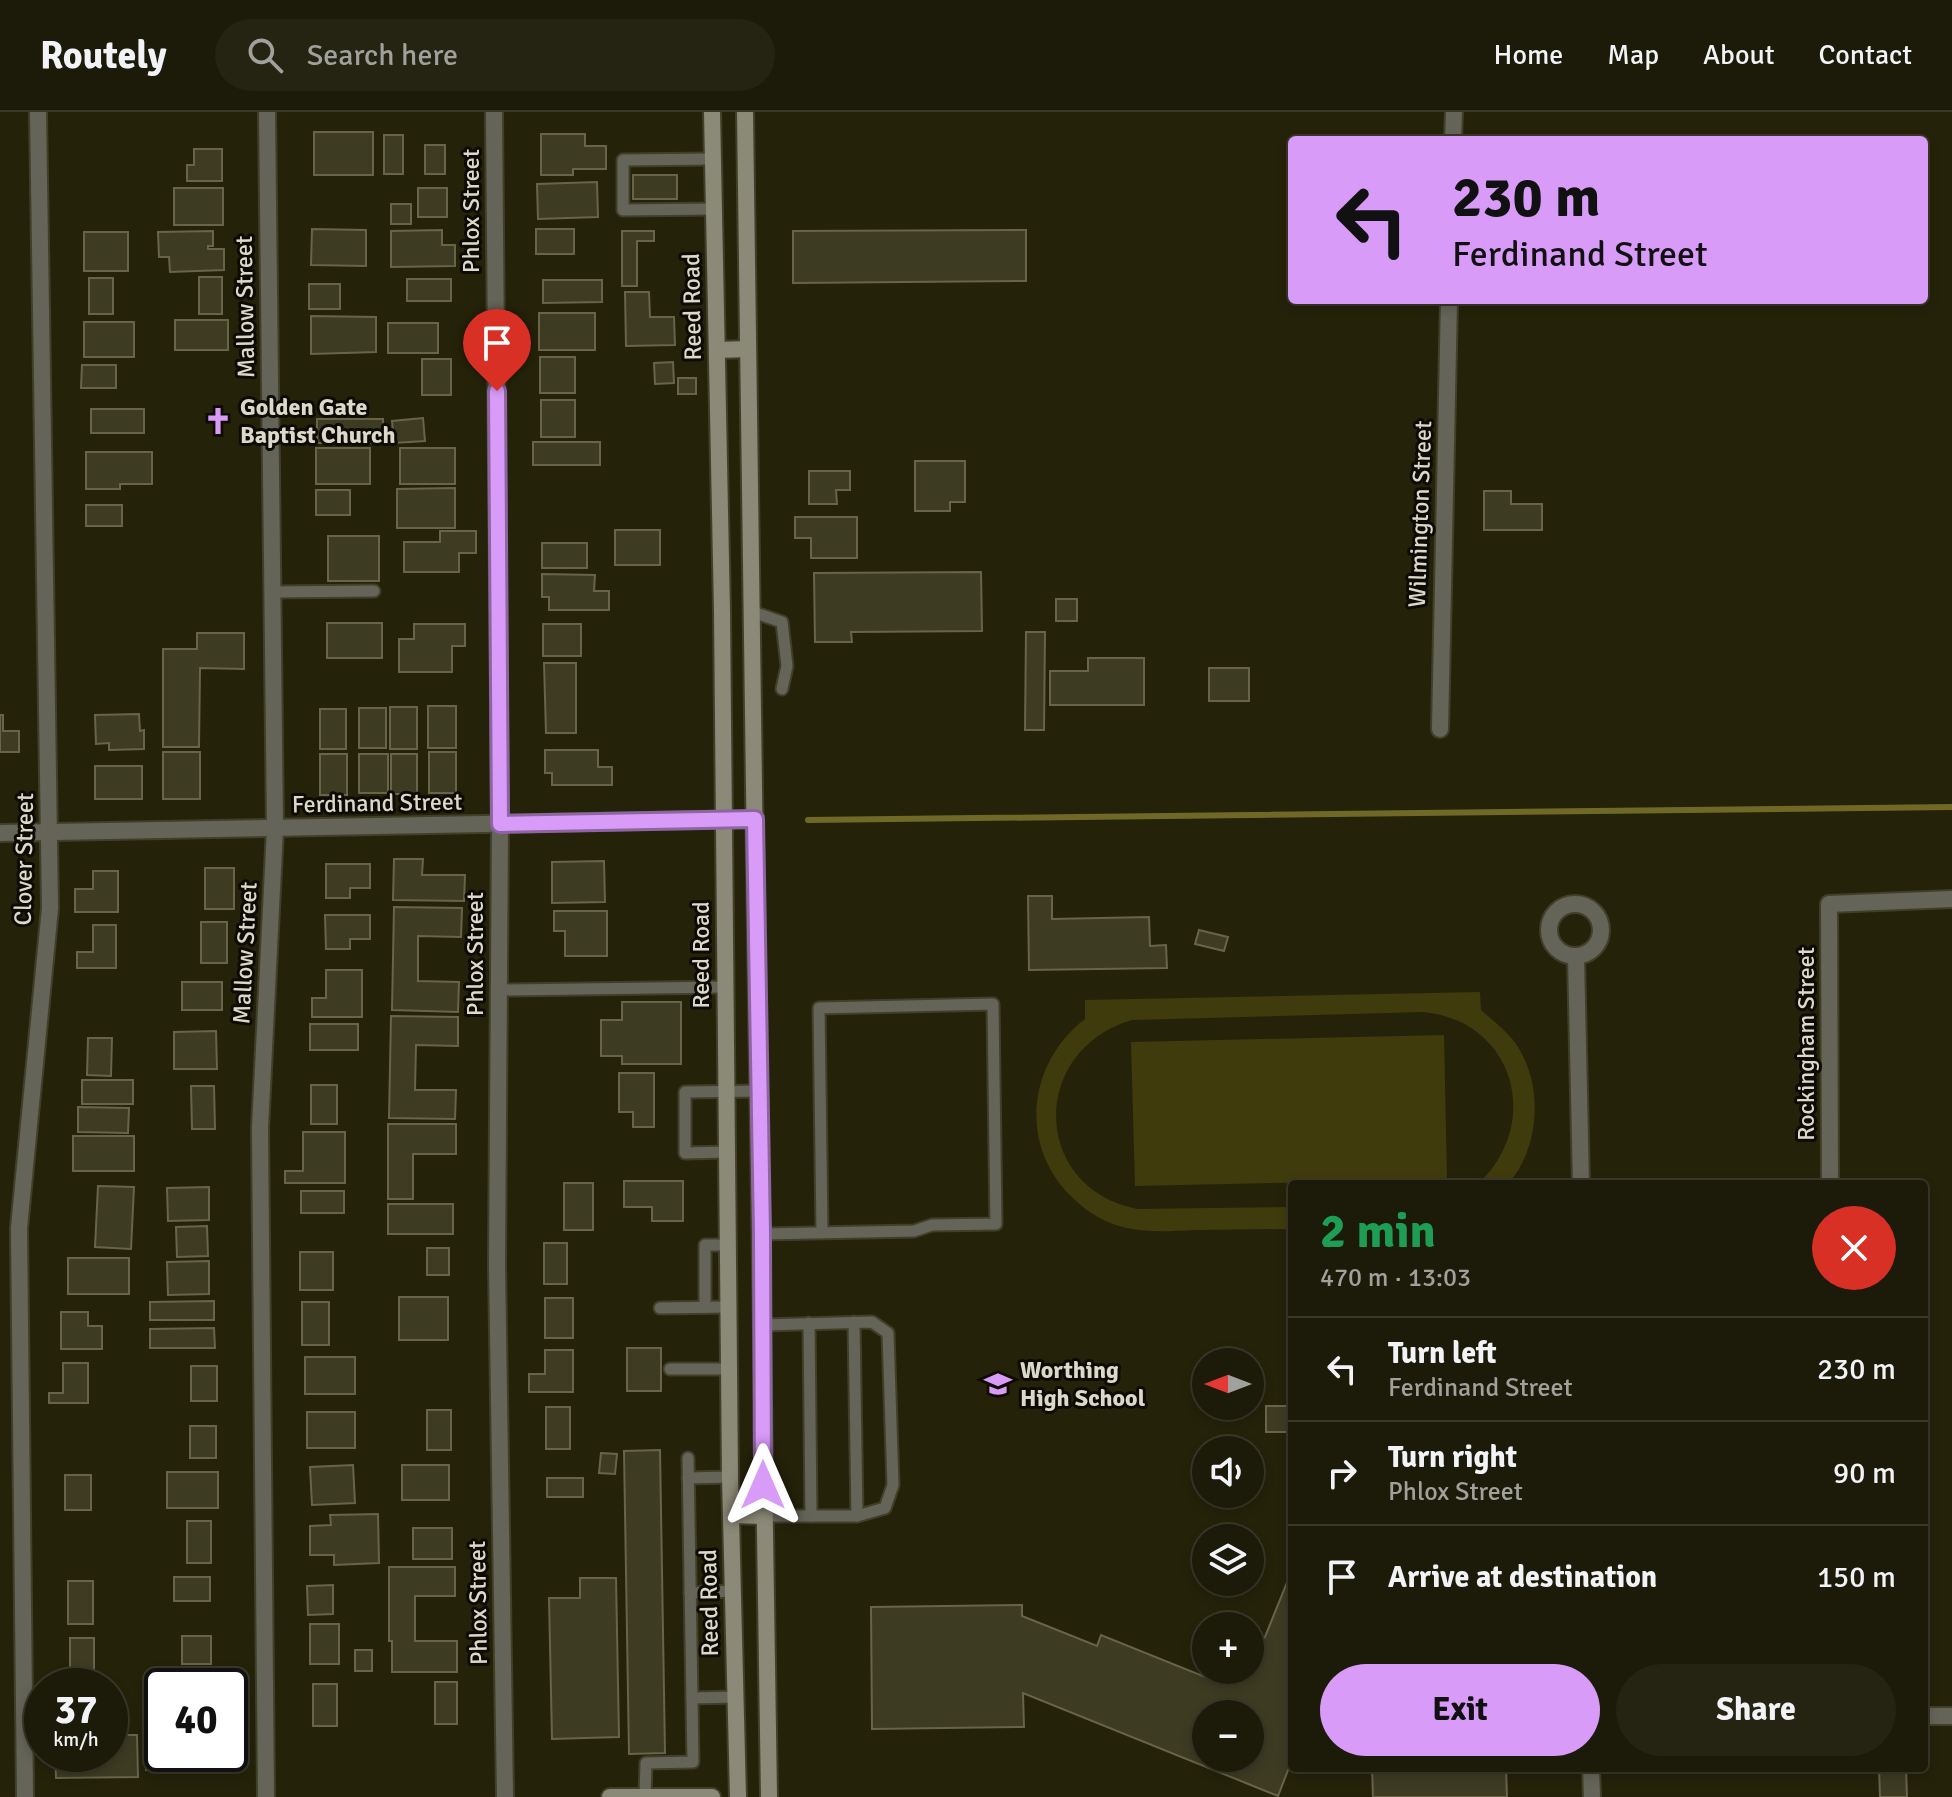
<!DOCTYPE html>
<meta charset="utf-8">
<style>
:root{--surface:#1c1a08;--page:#252312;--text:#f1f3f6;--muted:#a0a19c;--line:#3a3829;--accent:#d89bf8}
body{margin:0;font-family:Signika,sans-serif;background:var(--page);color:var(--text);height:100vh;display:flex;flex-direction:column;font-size:30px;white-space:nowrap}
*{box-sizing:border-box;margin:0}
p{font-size:26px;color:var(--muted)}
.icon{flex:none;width:44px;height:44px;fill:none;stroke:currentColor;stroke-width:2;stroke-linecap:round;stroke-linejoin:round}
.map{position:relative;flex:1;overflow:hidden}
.drawer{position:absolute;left:1288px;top:1068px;width:640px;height:592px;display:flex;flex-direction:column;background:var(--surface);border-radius:8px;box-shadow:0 4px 12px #0003,0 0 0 2px var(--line)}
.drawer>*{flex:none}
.banner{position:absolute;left:1288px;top:24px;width:640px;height:168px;border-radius:8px;box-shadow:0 4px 12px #0003,0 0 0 2px var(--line);background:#d89bf8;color:#111;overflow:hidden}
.needle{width:52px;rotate:270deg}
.buttons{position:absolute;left:1192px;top:1236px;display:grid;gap:16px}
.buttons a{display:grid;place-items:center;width:72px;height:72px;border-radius:50%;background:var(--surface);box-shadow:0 4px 12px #0003,0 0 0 2px var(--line);font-size:40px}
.speed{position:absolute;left:24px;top:1556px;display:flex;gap:16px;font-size:40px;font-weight:700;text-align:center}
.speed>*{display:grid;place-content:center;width:104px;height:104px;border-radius:50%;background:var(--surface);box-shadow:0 4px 12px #0003,0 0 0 2px var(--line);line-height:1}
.speed small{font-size:20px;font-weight:400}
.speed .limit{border:4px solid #111;border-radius:12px;background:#fff;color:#111}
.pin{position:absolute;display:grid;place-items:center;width:68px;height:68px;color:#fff;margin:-82px -34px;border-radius:50% 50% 50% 0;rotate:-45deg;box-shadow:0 0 8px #0007}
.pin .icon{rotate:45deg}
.me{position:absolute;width:88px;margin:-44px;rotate:0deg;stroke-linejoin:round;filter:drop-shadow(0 0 6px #0008)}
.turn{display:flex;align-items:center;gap:28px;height:168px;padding:0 32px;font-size:36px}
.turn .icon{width:104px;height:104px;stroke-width:2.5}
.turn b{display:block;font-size:56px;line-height:68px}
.round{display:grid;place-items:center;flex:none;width:84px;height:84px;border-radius:42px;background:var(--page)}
.head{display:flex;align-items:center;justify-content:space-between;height:136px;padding:0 32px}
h1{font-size:48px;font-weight:700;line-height:60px;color:#1e9e55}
.primary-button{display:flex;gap:16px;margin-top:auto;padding:16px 32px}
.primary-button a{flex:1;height:92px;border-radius:48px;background:var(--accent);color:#111;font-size:32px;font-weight:700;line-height:92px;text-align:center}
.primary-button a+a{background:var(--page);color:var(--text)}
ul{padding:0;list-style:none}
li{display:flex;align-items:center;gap:24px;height:104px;padding:0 32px;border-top:2px solid var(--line)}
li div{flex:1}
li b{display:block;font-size:30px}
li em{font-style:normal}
header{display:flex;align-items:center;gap:48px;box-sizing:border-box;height:112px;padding:0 40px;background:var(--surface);border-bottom:2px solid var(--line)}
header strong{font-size:38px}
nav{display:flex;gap:44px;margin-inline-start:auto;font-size:28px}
.search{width:560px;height:72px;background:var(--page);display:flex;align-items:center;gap:20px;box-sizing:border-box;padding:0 28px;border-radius:44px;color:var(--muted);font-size:30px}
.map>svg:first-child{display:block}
.green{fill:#3f3b0d}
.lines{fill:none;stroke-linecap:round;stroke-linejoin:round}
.stream{stroke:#6f6928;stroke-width:6}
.building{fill:#3d3b22;stroke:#67644a;stroke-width:2;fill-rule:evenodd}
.lane-casing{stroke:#423f29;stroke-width:15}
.street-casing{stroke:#423f29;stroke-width:20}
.secondary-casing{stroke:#423f29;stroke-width:20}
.lane{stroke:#656458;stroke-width:11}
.street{stroke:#656458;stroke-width:16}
.secondary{stroke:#8b8977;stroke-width:16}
.route-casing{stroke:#8c65a1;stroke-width:20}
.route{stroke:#d89bf8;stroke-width:14}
.labels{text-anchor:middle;stroke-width:6;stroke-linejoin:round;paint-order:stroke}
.street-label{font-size:24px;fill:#dad9cb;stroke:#0d0b03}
.poi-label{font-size:24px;font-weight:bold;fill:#dad9cb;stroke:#0d0b03;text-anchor:start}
</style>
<header>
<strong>Routely</strong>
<div class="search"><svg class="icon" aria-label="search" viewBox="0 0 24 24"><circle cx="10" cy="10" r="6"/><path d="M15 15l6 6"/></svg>Search here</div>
<nav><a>Home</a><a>Map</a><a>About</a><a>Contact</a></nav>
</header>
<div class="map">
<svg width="1952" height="1685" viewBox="0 0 1952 1685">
<rect width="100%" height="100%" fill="#25220a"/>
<g class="green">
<path d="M1480,880L1481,898C1493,909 1507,919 1516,932C1544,973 1540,1036 1508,1072H1478C1544,1010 1513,908 1423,900L1132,908C1029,938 1031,1076 1137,1097L1292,1095V1117C1259,1117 1227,1118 1194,1118C1172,1119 1149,1121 1127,1116C1107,1112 1088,1101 1074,1087C1018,1036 1027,951 1085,907V888Z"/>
<path d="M1444,923L1447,1067L1135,1074L1131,930Z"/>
</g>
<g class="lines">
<path class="stream" d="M808,708L1952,695"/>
</g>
<g class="building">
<rect x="314" y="20" width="59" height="43"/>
<path d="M541,22H585V34H606V57H573V63H541Z"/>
<rect x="384" y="23" width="19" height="39"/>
<rect x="425" y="33" width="20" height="29"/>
<path d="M194,37H222V69H187V53H194Z"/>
<rect x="633" y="63" width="44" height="24"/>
<path d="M597,70L598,105L538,107L537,72Z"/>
<rect x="174" y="76" width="49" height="37"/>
<rect x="418" y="76" width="29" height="29"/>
<rect x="391" y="92" width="20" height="20"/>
<path d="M312,117L366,118V154L311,153Z"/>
<rect x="536" y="117" width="38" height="25"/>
<path d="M442,118V133H455V154L391,155V119Z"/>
<path d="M1026,118V169L793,171V119Z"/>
<path d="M213,119V134H208V137H224V158L170,160L169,145H159L158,120Z"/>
<path d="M622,119H654V129H637V174H622Z"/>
<rect x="84" y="120" width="44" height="39"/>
<rect x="199" y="165" width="23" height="37"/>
<rect x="89" y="166" width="24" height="36"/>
<rect x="407" y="167" width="44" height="22"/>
<path d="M543,168H602V190L543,191Z"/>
<rect x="309" y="172" width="31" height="25"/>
<path d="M625,180H649L650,205H674L675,233L626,234Z"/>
<rect x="539" y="201" width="56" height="37"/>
<path d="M311,204L376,205V240L311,242Z"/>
<rect x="175" y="208" width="53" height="30"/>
<rect x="84" y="210" width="50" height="35"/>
<rect x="388" y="211" width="50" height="30"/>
<rect x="540" y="245" width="35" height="36"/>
<rect x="422" y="247" width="29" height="36"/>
<path d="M673,250L674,271L655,272L654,251Z"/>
<path d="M82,253H116V276H81Z"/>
<rect x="678" y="266" width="18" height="16"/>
<rect x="541" y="288" width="34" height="37"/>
<rect x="91" y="297" width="53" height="24"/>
<path d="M423,306L425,329L394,331L392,309Z"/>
<rect x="317" y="307" width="66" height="24"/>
<rect x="533" y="330" width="67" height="23"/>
<rect x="316" y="336" width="54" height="36"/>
<rect x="400" y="336" width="55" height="36"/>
<path d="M86,340H152V372H120V377H86Z"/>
<path d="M915,349H965V390H950V399H915Z"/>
<path d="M809,359H850V378H836L837,392H809Z"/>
<path d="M455,376V416H397V377Z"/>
<rect x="316" y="378" width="34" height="25"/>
<path d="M1484,379H1511V392H1542V418H1484Z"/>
<rect x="86" y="393" width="36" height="21"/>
<path d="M795,405H857V446H811V426H795Z"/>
<rect x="615" y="418" width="45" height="35"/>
<path d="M440,419H476V441H459V460H404V430H440Z"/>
<rect x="328" y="424" width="51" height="45"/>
<rect x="542" y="431" width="45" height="25"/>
<path d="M981,460L982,519L851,520L852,530H815L814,461Z"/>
<path d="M542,462L595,463L594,479H609V498H549V485H542Z"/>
<rect x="1056" y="487" width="21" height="22"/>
<rect x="327" y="511" width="55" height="35"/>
<path d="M414,512H465V534H452V560H399V527H414Z"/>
<rect x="543" y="512" width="38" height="32"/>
<path d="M1026,520H1045L1044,618H1025Z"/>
<path d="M197,521H244V557L200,556L199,635H163V537H197Z"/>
<path d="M1088,546H1144V593H1050V559H1088Z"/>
<path d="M544,551H576V621H546Z"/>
<rect x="1209" y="556" width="40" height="33"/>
<rect x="428" y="594" width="28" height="42"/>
<rect x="390" y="595" width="27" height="42"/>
<rect x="359" y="596" width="27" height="40"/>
<rect x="320" y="597" width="26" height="40"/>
<path d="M139,602L140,619L144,618V637L109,638V631L96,632L95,603Z"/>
<path d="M0,603H3V619H19V640H0Z"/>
<path d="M545,638H598V655H612V673H552V661H545Z"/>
<rect x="163" y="640" width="37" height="47"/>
<rect x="429" y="640" width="27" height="41"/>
<rect x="320" y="642" width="27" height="41"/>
<rect x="359" y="642" width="29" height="39"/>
<rect x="391" y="642" width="26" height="40"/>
<rect x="95" y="654" width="47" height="33"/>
<path d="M394,747H423L422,763H465L464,789L393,788Z"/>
<path d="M604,749L605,790L552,791V750Z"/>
<path d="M326,752H370V776H350V786H326Z"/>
<rect x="205" y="756" width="29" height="41"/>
<path d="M93,759H118V800H75V777H93Z"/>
<path d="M1028,784H1052V807L1149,805L1150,834L1166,833L1167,856L1029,858Z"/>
<path d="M394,795L462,796L461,825L418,824V869L459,870L458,900L392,898Z"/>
<path d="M554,799H607V844H565V819H554Z"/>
<path d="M325,803H370V827H350V837H326Z"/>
<rect x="201" y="810" width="26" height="41"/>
<path d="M93,813H116V856H77V840H93Z"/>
<path d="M1199,818L1228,825L1224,839L1195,832Z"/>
<path d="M326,858H362V905H312V886H326Z"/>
<rect x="182" y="870" width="40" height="28"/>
<path d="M622,890H681V952H622V944H601V908H622Z"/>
<path d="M391,904L458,905V934L416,933L415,978H456L455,1007L389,1006Z"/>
<rect x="310" y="912" width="48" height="26"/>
<path d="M216,919L217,957H174V920Z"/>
<path d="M88,926H112L111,964L87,963Z"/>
<path d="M619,961H654V1015H633V1000H619Z"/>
<rect x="82" y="968" width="51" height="24"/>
<rect x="311" y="973" width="26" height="39"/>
<path d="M191,974H214L215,1017H192Z"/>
<path d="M78,995L129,996L128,1021L78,1020Z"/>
<path d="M388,1012H456V1042H413V1087H388Z"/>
<path d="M303,1020H345V1071H285V1059H303Z"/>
<rect x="73" y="1024" width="61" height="35"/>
<path d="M624,1069H683V1109H652V1095H624Z"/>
<rect x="564" y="1071" width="29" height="47"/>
<path d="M98,1074L134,1075L131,1137L95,1135Z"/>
<path d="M209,1075V1108L168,1109L167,1076Z"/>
<rect x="301" y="1079" width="43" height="22"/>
<rect x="388" y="1092" width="65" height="30"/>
<path d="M207,1114L208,1144L177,1145L176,1115Z"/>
<rect x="544" y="1131" width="23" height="41"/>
<rect x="427" y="1136" width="22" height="27"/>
<rect x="300" y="1140" width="33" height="38"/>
<rect x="68" y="1146" width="61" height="36"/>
<path d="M209,1149V1182L168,1183L167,1150Z"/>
<rect x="399" y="1185" width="49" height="43"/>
<rect x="545" y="1186" width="28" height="40"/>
<path d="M214,1189V1208H150V1190Z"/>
<rect x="302" y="1190" width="27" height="43"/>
<path d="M61,1200H88V1214H102V1237H61Z"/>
<path d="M214,1216L215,1236H150V1217Z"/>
<rect x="627" y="1236" width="34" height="43"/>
<path d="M545,1238H573V1280H529V1262H545Z"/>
<rect x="305" y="1245" width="50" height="37"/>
<path d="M63,1251H88V1291H49V1281H63Z"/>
<rect x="191" y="1254" width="26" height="35"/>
<rect x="1266" y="1294" width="26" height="26"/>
<rect x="546" y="1295" width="24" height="42"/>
<rect x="427" y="1298" width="24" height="40"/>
<rect x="307" y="1300" width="48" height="36"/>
<rect x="190" y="1314" width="26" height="32"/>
<path d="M660,1338L665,1641L629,1642L624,1339Z"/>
<path d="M601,1341L617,1342L615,1362L599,1361Z"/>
<path d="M353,1353L355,1391L312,1393L310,1355Z"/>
<rect x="402" y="1353" width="47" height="35"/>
<rect x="167" y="1360" width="51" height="36"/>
<rect x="65" y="1363" width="26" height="35"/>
<rect x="547" y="1366" width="36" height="19"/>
<path d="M378,1402L379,1451L334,1453V1443H310V1414L331,1413L330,1403Z"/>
<rect x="187" y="1409" width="24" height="42"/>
<rect x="413" y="1416" width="39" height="31"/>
<path d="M389,1455H455V1484H415V1529H457V1560H392V1529H389Z"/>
<path d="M1292,1458V1648L1278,1684L1023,1581L1024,1615L872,1617L871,1495L1022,1493V1504L1097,1534L1101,1523L1215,1569L1219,1558H1239L1250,1562ZM1206,1602H1250V1646H1206Z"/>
<rect x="174" y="1465" width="36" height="24"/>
<path d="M580,1466H616L619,1625L552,1627L549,1486H580Z"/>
<rect x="68" y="1469" width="25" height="43"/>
<path d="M333,1473V1502L308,1503L307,1474Z"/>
<rect x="310" y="1512" width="29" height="40"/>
<rect x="182" y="1524" width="29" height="28"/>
<rect x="70" y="1526" width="24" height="38"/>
<rect x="355" y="1538" width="17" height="21"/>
<path d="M236,1570V1609H230V1574H162V1642H177V1657L146,1658L145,1572Z"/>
<rect x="435" y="1570" width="22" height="42"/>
<rect x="313" y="1572" width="24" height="42"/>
<path d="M110,1623H137L138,1665L56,1666L55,1642H110Z"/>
<path d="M1372,1656H1506L1507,1685H1373Z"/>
<path d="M1879,1656H1906L1907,1685H1880Z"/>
</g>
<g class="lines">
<g class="lane-casing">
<g id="lane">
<path d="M713,47L623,48V98L714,97"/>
<path d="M272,480L374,479"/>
<path d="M750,499L782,510L787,554L782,577"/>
<path d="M499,878L726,875"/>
<path d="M727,1040L685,1041V980L760,979"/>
<path d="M762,1122L914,1119L932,1113L996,1112L993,892L819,896L822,1120"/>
<path d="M705,1195V1133H728"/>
<path d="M660,1196L729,1195"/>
<path d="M854,1210L857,1404"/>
<path d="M809,1211L811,1404"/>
<path d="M763,1213L872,1210L888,1221L893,1373L885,1396L857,1404H764"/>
<path d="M670,1257H729"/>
<path d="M688,1366L730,1365"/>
<path d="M690,1481L733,1479"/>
<path d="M692,1586L736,1585"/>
<path d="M645,1685L646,1651L693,1650L688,1346"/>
</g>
</g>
<g class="street-casing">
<g id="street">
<path d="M494,0L500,712L497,1153L505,1685"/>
<path d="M1453,28L1454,0"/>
<path d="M1440,617L1449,188"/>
<path d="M0,721L755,707"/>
<circle cx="1575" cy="818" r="26"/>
<path d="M1576,845L1581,1072"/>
<path d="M1830,1072L1829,792L1952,787"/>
<path d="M1924,1604H1952"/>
<path d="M1591,1656L1592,1685"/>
<path d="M25,1685L19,1116L50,796L38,0"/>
<path d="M266,1685L260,1016L275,717L267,0"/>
</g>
</g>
<g class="secondary-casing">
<g id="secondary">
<path d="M712,0L722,499L730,1365L738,1685"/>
<path d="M745,0C751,562 761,1123 769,1685"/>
<path d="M717,238L748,237"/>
<path d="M731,1403L764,1404"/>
<path d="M610,1685H712"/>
</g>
</g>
<use href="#lane" class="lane"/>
<use href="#street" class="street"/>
<use href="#secondary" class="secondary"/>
</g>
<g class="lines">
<g class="route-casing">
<path id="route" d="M497,279L500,712L755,707L762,1122L763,1373"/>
</g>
<use href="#route" class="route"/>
</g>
<defs>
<g id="church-bare" transform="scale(2.16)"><path d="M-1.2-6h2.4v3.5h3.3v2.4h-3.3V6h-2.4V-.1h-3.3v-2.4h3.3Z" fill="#d89bf8" stroke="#0d0b03" stroke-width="2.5" paint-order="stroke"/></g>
<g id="school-bare" transform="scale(2.16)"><path d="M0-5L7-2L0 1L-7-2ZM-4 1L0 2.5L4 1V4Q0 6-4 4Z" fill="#d89bf8" stroke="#0d0b03" stroke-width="2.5" paint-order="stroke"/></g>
</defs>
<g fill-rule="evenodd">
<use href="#church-bare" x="218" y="309"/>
<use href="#school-bare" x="998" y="1272"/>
</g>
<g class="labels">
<g class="street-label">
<text transform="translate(471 99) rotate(-90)" y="8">Phlox Street</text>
<text transform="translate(245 195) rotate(-91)" y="8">Mallow Street</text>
<text transform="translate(692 195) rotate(-91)" y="8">Reed Road</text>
<text transform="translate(1420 402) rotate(-88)" y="8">Wilmington Street</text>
<text transform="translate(377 691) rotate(-1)" y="8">Ferdinand Street</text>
<text transform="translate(24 747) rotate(-89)" y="8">Clover Street</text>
<text transform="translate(245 841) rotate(-87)" y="8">Mallow Street</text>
<text transform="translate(475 842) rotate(-90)" y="8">Phlox Street</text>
<text transform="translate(701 843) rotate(-90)" y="8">Reed Road</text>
<text transform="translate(1806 932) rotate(-90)" y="8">Rockingham Street</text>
<text transform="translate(478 1491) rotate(-91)" y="8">Phlox Street</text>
<text transform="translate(709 1491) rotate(-91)" y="8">Reed Road</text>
</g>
<g class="poi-label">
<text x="240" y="303">Golden Gate<tspan x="240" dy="28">Baptist Church</tspan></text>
<text x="1020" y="1266">Worthing<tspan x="1020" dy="28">High School</tspan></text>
</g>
</g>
</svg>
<div class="buttons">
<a><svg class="needle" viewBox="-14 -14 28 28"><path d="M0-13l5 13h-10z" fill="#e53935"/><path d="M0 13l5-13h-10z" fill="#a0a19c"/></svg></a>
<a><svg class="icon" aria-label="sound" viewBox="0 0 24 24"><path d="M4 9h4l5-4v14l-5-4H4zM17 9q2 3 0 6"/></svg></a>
<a><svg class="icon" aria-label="layers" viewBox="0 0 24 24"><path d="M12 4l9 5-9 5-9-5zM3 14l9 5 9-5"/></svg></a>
<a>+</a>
<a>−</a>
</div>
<div class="speed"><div>37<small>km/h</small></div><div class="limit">40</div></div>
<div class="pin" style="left:497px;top:279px;background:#d93025"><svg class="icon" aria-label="arrive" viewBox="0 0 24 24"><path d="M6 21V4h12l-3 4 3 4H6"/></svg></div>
<svg class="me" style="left:763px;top:1373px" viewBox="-20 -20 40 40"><path d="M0-17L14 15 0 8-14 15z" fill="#d89bf8" stroke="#fff" stroke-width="4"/></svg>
<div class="banner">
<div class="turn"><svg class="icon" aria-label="left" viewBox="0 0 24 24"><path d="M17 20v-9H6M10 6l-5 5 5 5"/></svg><div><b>230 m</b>Ferdinand Street</div></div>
</div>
<section class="drawer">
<div class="head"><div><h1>2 min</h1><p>470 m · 13:03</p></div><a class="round" style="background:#d93025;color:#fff"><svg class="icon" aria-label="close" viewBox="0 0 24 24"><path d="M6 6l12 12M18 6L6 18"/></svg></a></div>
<ul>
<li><svg class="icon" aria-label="left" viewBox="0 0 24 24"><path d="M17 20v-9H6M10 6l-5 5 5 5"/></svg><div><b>Turn left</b><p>Ferdinand Street</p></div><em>230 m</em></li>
<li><svg class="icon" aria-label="right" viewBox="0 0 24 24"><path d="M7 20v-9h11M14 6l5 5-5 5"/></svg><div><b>Turn right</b><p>Phlox Street</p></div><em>90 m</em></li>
<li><svg class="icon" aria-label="arrive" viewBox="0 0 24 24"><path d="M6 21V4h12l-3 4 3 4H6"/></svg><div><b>Arrive at destination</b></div><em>150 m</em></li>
</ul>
<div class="primary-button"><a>Exit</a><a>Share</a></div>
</section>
</div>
